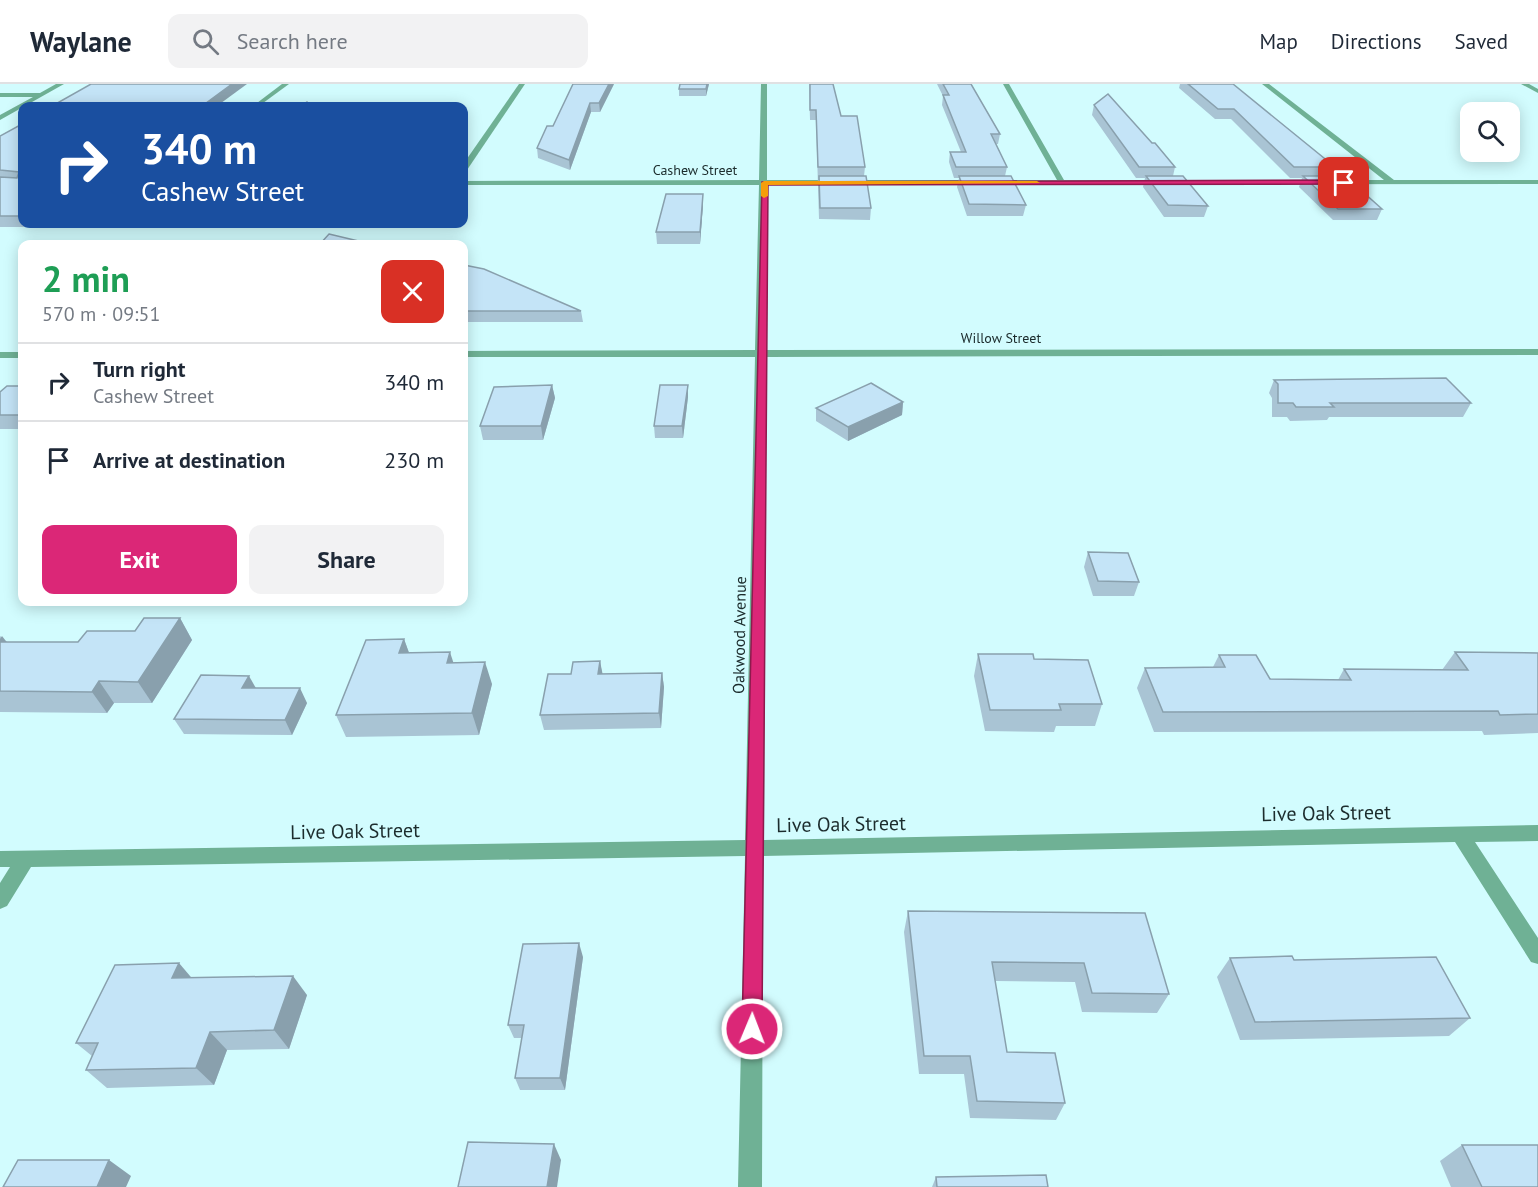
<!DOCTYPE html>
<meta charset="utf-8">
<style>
:root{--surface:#fff;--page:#f2f2f3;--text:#1f2937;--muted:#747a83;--line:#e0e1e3;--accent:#db2777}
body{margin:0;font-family:"PT Sans",sans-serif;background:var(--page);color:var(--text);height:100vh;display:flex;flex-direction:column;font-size:22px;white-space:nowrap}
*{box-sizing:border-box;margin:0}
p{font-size:20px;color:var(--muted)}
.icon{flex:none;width:33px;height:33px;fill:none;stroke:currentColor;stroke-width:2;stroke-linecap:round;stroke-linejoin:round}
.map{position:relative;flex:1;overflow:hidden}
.details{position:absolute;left:18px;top:156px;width:450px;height:366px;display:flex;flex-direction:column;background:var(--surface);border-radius:12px;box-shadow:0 3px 15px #0003}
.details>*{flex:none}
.top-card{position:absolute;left:18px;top:18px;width:450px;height:126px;border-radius:12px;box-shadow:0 3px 15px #0003;background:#1a4fa0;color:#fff;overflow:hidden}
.buttons{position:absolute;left:1460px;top:18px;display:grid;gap:12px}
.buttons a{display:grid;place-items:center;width:60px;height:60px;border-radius:12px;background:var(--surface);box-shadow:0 3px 15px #0003;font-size:30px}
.pin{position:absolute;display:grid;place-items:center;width:51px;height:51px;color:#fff;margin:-26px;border-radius:12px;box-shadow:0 3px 9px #0006}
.me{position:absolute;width:66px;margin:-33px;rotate:1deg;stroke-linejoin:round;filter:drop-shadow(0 0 4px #0008)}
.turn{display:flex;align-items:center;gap:21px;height:126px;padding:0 24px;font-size:27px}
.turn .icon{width:78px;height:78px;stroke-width:2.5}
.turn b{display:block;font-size:42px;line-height:51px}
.round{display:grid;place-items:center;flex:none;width:63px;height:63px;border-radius:12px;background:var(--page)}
.headline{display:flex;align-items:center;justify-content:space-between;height:102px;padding:0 24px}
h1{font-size:36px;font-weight:700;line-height:45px;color:#1e9e55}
.button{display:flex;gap:12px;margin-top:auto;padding:12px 24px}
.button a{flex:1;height:69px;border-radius:12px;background:var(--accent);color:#fff;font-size:24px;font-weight:700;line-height:69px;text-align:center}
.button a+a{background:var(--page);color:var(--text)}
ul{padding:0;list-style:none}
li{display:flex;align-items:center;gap:18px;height:78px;padding:0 24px;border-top:2px solid var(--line)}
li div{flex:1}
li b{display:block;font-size:22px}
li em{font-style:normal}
header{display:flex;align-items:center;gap:36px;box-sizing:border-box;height:84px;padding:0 30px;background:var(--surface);border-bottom:2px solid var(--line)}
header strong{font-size:28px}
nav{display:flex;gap:33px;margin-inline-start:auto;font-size:21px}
.search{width:420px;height:54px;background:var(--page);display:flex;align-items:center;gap:15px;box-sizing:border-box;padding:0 21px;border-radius:12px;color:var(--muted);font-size:22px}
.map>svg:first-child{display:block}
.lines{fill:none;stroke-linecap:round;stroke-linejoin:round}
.minor{fill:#6fb195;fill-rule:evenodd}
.wall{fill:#a9c4d4}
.shaded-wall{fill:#89a0ad}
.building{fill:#c4e4f7;stroke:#89a0ad;stroke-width:1.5}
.route{fill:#db2777;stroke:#8e194d;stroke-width:1.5}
.slow{fill:#f59e0b}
.labels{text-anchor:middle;stroke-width:6;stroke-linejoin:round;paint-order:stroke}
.far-street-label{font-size:14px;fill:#1c2c2d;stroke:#d2fcfe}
.street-label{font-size:16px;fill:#1c2c2d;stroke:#d2fcfe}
.near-street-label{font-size:20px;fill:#1c2c2d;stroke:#d2fcfe}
</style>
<header>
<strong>Waylane</strong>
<div class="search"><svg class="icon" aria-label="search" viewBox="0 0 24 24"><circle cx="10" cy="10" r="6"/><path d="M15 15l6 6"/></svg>Search here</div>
<nav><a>Map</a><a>Directions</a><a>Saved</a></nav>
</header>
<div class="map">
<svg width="1538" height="1103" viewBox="0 0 1538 1103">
<rect width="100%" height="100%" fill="#d2fcfe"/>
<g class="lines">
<g class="minor">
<path d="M56,0H64L0,36V31L33,13H0V9H40Z"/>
<path d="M282,0H289L259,22H253Z"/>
<path d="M519,0H525L467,86H464V79Z"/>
<path d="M761,0H767V96H1057L1003,0H1009L1064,96H1384L1262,0H1269L1394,96H1538V100L767,101L766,266L1538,265V271L766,273L764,756L1538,741V757L1475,758L1538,854V880L1531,878L1455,758L763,772L762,1103H738L745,772L31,783L7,822L0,825V799L10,783H0V767L745,756L755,273H464V267L755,266L759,101H464V97L759,96Z"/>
<path d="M1521,0H1529L1538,5V9Z"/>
<rect x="0" y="268" width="22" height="6"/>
</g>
</g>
<g class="wall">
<path d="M614,0L600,28H591L570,86L538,74L537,64L553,42Z"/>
<path d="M709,0L706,12H679V5Z"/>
<path d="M809,0H833L841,32L865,83L864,92L871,124L870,136L819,135L816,36H810Z"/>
<path d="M937,0H971L1000,50L998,60H996L1007,83L1005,92L1026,121L1023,132H967L957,103L959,94H954L949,78L950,68H961L942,21L943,12Z"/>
<path d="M1180,0H1233L1335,83L1332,92L1382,125L1377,136H1333L1299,103L1302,94H1290L1231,35H1215L1179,4Z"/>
<path d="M1094,21L1152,59L1175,83L1173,92L1208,122L1204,133H1164L1143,103L1145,94H1136L1092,31Z"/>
<path d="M22,40V140H63L58,143H0V52Z"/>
<path d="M703,121L700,160H657L656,148Z"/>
<path d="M464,181L581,227L583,238H464Z"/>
<path d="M1274,296L1471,319L1463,333H1329L1327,336L1290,337L1287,333H1272V314L1269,309Z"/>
<path d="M552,301L555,314L543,356H483L480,342Z"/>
<path d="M688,301V313L683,354H655L654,342Z"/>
<path d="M22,302V345H0V308Z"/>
<path d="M903,318L902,331L848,357L816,337V324Z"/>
<path d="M1088,468L1139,498L1134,512H1093L1084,483Z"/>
<path d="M180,534L192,556L152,619H114L107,629L0,628V552L7,558H78L135,547Z"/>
<path d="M404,555L409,569L453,579L492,600L479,651L346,653L336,631Z"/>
<path d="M1455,568L1538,569V649L1484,651L1482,647L1154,648L1137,604L1145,584L1213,583L1219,571L1270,595L1338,596L1344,585L1442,586Z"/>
<path d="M978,570L1034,575L1102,620L1095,642H1056L1054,648L985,647L974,592Z"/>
<path d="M600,577L602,590L662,589L664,603L661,644L544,646L540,631L571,590Z"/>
<path d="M256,604L307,619L292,651L184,650L174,635Z"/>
<path d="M908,827L1145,829L1169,910L1157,929L1082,928L1075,898L995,897L1007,968L1065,1019L1056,1036L970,1034L964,990H919L904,848Z"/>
<path d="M583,873L565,1006H520L515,994L522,954H514L508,941Z"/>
<path d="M1230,874L1294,876L1470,934L1449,952L1240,956L1217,893Z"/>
<path d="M192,894L307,911L289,965L227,966L214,1001L107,1004L86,986L92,972L76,959Z"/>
<path d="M1462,1061L1538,1103H1451L1440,1077Z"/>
<path d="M936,1093L1048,1103H932Z"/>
</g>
<g class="shaded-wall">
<path d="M232,0H247L217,22H202Z"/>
<path d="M609,0H614L600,28L599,19Z"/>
<path d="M707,0H709L706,12V5Z"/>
<path d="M590,19L591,28L570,86L569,76Z"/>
<path d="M703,110V121L700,160V148Z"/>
<path d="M552,301L555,314L543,356L541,342Z"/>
<path d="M688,301V313L683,354L682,342Z"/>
<path d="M903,318L902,331L848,357V343Z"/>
<path d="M180,534L192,556L152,619L138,598Z"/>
<path d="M2,552L19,574L0,560V555Z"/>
<path d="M404,555L412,577L399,569Z"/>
<path d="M450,568L457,590L447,579Z"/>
<path d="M600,577L603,592L598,590Z"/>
<path d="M485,578L492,600L479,651L472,629Z"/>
<path d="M662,589L664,603L661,644L659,629Z"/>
<path d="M249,592L257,606L242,604Z"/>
<path d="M99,597L114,619L107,629L92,608Z"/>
<path d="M300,604L307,619L292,651L285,636Z"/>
<path d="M579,859L583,873L565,1006L560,994Z"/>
<path d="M179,879L196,899L172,894Z"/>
<path d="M293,892L307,911L289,965L274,946Z"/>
<path d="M210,948L227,966L214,1001L196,984Z"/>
<path d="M554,1060L561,1076L557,1103H547Z"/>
<path d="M109,1076L131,1092L126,1103H97Z"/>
</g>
<g class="building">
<path d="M91,0H232L202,22H52Z"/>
<path d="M573,0H609L599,19H590L569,76L537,64L547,42H553Z"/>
<path d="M680,0H707L706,5H679Z"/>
<path d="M810,0H833L841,32H857L865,83H818L816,26H810Z"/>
<path d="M943,0H971L1000,50H991L1007,83H956L950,68H966L943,11H949Z"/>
<path d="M1188,0H1233L1335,83H1294L1234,25H1218Z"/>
<path d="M1108,10L1152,59H1155L1175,83H1139L1094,21Z"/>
<path d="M307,18L311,22H301Z"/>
<path d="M22,40V132H0V93L17,94L19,88L0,86V52Z"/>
<path d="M819,92H866L871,124H820Z"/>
<path d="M959,92H1011L1026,121L969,120Z"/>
<path d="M1146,92H1183L1208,122L1168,121Z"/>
<path d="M1303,92H1345L1382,125H1338Z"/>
<path d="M666,110H703L700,148H656Z"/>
<path d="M329,150L371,160H320Z"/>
<path d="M464,181L484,185L581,227H464Z"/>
<path d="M1446,294L1471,319H1330L1334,323H1296L1293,319H1278V300L1274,296Z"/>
<path d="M871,299L903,318L848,343L816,324Z"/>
<path d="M552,301L541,342H480L494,303Z"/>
<path d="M660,301H688L682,342H654Z"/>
<path d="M7,302H22V331H0V308Z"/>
<path d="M1088,468L1128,469L1139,498L1098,497Z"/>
<path d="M144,534H180L138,598L99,597L92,608L0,607V558H78L87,547H135Z"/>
<path d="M404,555L399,569L450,568L447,579L485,578L472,629L336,631L366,556Z"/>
<path d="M1455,568L1538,569V630L1500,631L1498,627L1163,628L1145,584L1225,583L1219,571H1256L1270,595L1351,596L1344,585L1468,586Z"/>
<path d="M978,570H1033L1034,575L1088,576L1102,620H1059L1061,626H990Z"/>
<path d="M600,577L598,590L662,589L659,629L540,631L548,590H571L573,578Z"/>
<path d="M201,591L249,592L242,604H300L285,636L174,635Z"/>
<path d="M908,827L1145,829L1169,910L1092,909L1084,879L992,878L1007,968L1055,969L1065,1019L977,1017L970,972H924Z"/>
<path d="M579,859L560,994H515L524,941H508L523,860Z"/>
<path d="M1292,872L1294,876L1436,873L1470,934L1255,938L1230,874Z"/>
<path d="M179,879L172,894L293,892L274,946L210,948L196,984L86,986L98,959H76L115,881Z"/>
<path d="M468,1058L554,1060L547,1103H458Z"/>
<path d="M1462,1061H1538V1103H1482Z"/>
<path d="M18,1076H109L97,1103H3Z"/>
<path d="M1046,1091L1048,1103H937L936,1093Z"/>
</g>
<path class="route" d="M1344,96L1347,100L768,101L762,945L759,952L752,954L745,952L742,945L762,98Z"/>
<path class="slow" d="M764,97H1037L1040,99L768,101V112L764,114L761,112V99Z"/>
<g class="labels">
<g class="far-street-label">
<text x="695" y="91">Cashew Street</text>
<text x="1001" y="259">Willow Street</text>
</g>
<g class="street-label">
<text transform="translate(739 551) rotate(-89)" y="6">Oakwood Avenue</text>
</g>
<g class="near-street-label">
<text transform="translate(1326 729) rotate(-1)" y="7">Live Oak Street</text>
<text transform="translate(841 740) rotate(-1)" y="7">Live Oak Street</text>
<text transform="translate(355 747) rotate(-1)" y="7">Live Oak Street</text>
</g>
</g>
</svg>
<div class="buttons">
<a><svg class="icon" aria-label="search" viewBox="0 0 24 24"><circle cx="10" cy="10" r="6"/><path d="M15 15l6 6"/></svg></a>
</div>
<div class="pin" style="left:1344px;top:99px;background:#d93025"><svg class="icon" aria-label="arrive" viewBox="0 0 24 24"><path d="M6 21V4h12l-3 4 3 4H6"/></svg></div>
<svg class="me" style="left:752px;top:945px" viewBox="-20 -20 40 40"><circle r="17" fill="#db2777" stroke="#fff" stroke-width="3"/><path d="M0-11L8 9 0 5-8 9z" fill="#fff"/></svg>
<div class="top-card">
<div class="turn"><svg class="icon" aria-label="right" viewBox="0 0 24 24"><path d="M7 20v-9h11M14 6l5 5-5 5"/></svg><div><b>340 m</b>Cashew Street</div></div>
</div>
<section class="details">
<div class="headline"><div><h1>2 min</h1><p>570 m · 09:51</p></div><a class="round" style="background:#d93025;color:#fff"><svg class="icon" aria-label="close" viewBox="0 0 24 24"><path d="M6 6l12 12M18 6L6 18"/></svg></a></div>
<ul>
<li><svg class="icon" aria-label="right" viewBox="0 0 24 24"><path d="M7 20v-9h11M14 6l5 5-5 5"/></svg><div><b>Turn right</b><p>Cashew Street</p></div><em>340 m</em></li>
<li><svg class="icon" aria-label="arrive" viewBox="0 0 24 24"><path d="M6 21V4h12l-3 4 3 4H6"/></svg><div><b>Arrive at destination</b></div><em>230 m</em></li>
</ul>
<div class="button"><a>Exit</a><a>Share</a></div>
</section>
</div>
